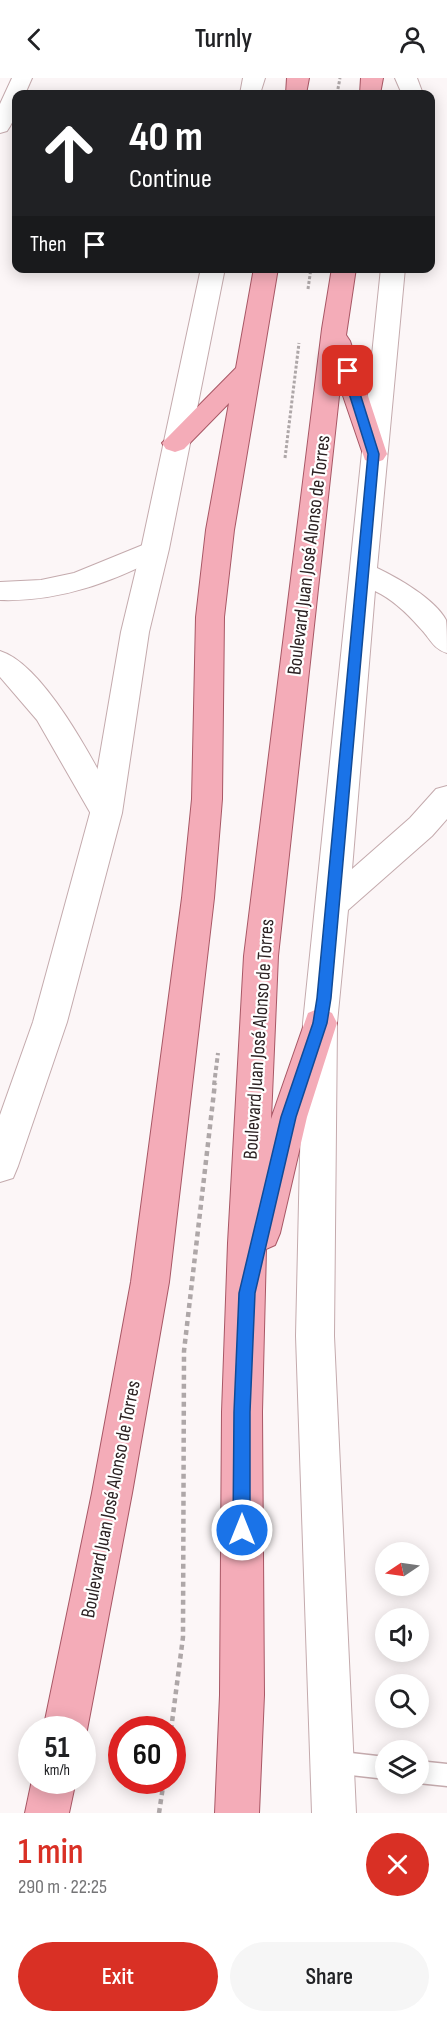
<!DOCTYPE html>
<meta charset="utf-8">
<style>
:root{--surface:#fff;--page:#f6f6f6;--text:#202124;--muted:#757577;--accent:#d93025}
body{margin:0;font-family:"Sofia Sans Condensed",sans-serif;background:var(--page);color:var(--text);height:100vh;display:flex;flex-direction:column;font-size:22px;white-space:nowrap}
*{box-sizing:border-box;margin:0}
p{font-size:20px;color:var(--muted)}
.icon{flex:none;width:33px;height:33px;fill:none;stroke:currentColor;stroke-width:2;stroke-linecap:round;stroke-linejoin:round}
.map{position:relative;height:1735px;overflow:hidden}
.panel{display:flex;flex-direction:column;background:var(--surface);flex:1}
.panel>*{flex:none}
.hud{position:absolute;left:12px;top:12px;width:423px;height:183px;border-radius:12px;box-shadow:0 3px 15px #0003;background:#202124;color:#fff;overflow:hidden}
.needle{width:39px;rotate:257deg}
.fabs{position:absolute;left:375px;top:1464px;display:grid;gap:12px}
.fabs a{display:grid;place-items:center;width:54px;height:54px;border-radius:50%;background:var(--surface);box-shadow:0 3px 15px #0003;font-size:30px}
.speed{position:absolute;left:18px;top:1638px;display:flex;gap:12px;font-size:30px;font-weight:700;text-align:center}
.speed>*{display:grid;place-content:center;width:78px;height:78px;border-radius:50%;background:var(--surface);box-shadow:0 3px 15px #0003;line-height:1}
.speed small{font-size:15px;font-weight:400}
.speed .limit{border:9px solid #d22;background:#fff;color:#111}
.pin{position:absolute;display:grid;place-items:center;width:51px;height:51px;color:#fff;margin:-26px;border-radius:12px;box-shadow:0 3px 9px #0006}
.me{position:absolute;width:66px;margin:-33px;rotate:0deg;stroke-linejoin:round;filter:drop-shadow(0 0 4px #0008)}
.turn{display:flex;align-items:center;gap:21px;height:126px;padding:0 18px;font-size:27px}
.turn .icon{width:78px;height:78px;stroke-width:2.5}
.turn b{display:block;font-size:42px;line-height:51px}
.then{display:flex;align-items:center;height:57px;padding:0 18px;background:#0003;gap:12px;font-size:22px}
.round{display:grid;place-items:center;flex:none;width:63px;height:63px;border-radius:32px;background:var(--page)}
.head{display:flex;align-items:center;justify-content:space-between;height:102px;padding:0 18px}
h1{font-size:36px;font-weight:600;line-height:45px;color:var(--accent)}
.primary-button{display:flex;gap:12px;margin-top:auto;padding:12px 18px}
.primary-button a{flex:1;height:69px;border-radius:36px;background:var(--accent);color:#fff;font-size:24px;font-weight:600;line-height:69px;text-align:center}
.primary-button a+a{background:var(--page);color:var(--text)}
header{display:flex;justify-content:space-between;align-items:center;height:78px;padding:0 18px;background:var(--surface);font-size:27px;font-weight:600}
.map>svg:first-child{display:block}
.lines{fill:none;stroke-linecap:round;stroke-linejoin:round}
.lane-casing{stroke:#c4aaad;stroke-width:3}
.street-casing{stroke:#c4aaad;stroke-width:2}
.secondary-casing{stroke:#c4aaad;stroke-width:2}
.primary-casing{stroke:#a85765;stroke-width:2}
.path-far2{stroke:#aea7a8;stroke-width:3;stroke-dasharray:3 2;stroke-linecap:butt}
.path-far1{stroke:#aea7a8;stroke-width:4;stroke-dasharray:4.5 3;stroke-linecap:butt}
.path{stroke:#aea7a8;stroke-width:4.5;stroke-dasharray:5 4;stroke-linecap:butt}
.lane{fill:#fff;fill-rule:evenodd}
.street{fill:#fff;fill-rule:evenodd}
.secondary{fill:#fff;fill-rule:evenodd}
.primary{fill:#f4acb8;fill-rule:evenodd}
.route{fill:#1a73e8;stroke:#114b97;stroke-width:1.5}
.labels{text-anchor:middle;stroke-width:4.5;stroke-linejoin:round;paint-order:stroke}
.street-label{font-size:20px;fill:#2b2122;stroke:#fff}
</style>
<header><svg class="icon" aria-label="back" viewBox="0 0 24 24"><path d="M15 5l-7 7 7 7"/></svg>Turnly<svg class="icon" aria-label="person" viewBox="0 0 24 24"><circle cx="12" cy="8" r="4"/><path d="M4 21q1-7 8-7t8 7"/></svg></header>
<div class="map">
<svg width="447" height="1735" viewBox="0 0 447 1735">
<rect width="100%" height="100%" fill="#fcf6f7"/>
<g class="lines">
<g class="lane-casing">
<g id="lane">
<path d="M333,1673L386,1679V1701L333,1695L325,1692L322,1684L325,1676Z"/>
<path d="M418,1683L447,1686V1708L418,1705Z"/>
</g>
</g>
<g class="street-casing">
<g id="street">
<path d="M12,0H32L25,16H16C16,31 16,41 7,53L0,55V26Z"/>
<path d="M155,462L164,465L168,471L164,477C112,504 60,524 0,522V504L41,502L74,495Z"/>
<path d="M0,573C46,587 99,693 121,735L117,743L106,747L95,743L37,642L0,599Z"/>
</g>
</g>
<g class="secondary-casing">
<g id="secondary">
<path d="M243,0H265L260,16H240Z"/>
<path d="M395,0H417L423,16H402Z"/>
<path d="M201,190H225L169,471L149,554L122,735L67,944L18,1088L13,1100L0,1104V1037L33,944L90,735L121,554L141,471Z"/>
<path d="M381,190H405L377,490C398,500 435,521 446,542C447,550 447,566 447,575C433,571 430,560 420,550C407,535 392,521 375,513L352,791L410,740L436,711L447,708V741L432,758L348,832L337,945L334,1258L356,1735H312L296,1258L303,945Z"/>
</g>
</g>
<g class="primary-casing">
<g id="primary">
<path d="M287,0H309L306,16H286Z"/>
<path d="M361,0H383L380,16H360Z"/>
<path d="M254,190H278L234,452L224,539L222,721L214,820L169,1204L132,1415L87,1652L82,1663V1652H43L92,1415L131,1204L182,820L192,721L196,539L206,452L229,325L184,371L175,374L166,371L162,365L236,290Z"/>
<path d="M332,190H356L346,257L350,263L387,376L383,382L374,385L365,382L340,309L278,878L271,1041L308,935L320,930L332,935L337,945L307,1039L280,1155L275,1167L266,1171L262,1334L264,1617L259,1735H215L220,1617L222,1334L228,1165L244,878L322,251Z"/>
<path d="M32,1702H76L69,1735H25Z"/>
</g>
</g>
<g class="path-far2">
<path d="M337,16L340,0"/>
<path d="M308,211L311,190"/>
<path d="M285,380L299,265"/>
</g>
<path class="path-far1" d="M214,1007L218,975"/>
<g class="path">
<path d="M171,1652L183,1559L184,1273L215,1005"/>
<path d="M159,1735L164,1702"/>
</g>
<use href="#lane" class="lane"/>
<use href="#street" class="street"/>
<use href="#secondary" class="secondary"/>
<use href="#primary" class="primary"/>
</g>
<path class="route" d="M344,290H348L353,293L379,376L331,920L327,945L296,1039L255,1215L250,1334V1452L248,1458L242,1460L236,1458L233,1452L234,1334L239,1215L281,1039L313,945L317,920L368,376L342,293Z"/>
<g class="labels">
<g class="street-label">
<text transform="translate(308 477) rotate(-83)" y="7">Boulevard Juan José Alonso de Torres</text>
<text transform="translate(258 961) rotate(-86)" y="7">Boulevard Juan José Alonso de Torres</text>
<text transform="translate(110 1421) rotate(-79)" y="7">Boulevard Juan José Alonso de Torres</text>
</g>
</g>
</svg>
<div class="fabs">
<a><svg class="needle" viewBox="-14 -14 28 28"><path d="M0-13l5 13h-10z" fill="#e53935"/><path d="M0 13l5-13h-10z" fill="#757577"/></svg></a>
<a><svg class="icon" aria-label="sound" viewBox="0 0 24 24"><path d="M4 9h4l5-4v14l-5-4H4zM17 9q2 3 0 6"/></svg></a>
<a><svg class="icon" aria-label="search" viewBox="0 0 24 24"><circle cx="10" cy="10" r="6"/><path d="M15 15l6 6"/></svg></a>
<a><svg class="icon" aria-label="layers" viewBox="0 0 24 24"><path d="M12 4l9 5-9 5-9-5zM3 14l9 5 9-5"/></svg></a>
</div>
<div class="speed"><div>51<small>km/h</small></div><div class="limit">60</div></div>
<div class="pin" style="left:348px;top:293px;background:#d93025"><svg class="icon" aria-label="arrive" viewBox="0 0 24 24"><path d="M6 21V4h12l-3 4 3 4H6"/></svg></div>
<svg class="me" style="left:242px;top:1452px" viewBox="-20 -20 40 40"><circle r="17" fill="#1a73e8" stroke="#fff" stroke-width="3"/><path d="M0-11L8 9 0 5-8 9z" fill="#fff"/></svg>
<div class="hud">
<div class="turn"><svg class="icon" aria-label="ahead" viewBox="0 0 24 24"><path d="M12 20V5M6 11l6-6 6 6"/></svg><div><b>40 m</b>Continue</div></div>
<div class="then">Then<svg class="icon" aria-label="arrive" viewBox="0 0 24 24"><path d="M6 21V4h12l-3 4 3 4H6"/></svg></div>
</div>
</div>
<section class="panel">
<div class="head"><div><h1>1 min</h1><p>290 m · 22:25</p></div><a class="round" style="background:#d93025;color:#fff"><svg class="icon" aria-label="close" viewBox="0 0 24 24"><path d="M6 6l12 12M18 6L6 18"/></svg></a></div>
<div class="primary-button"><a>Exit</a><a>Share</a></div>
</section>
